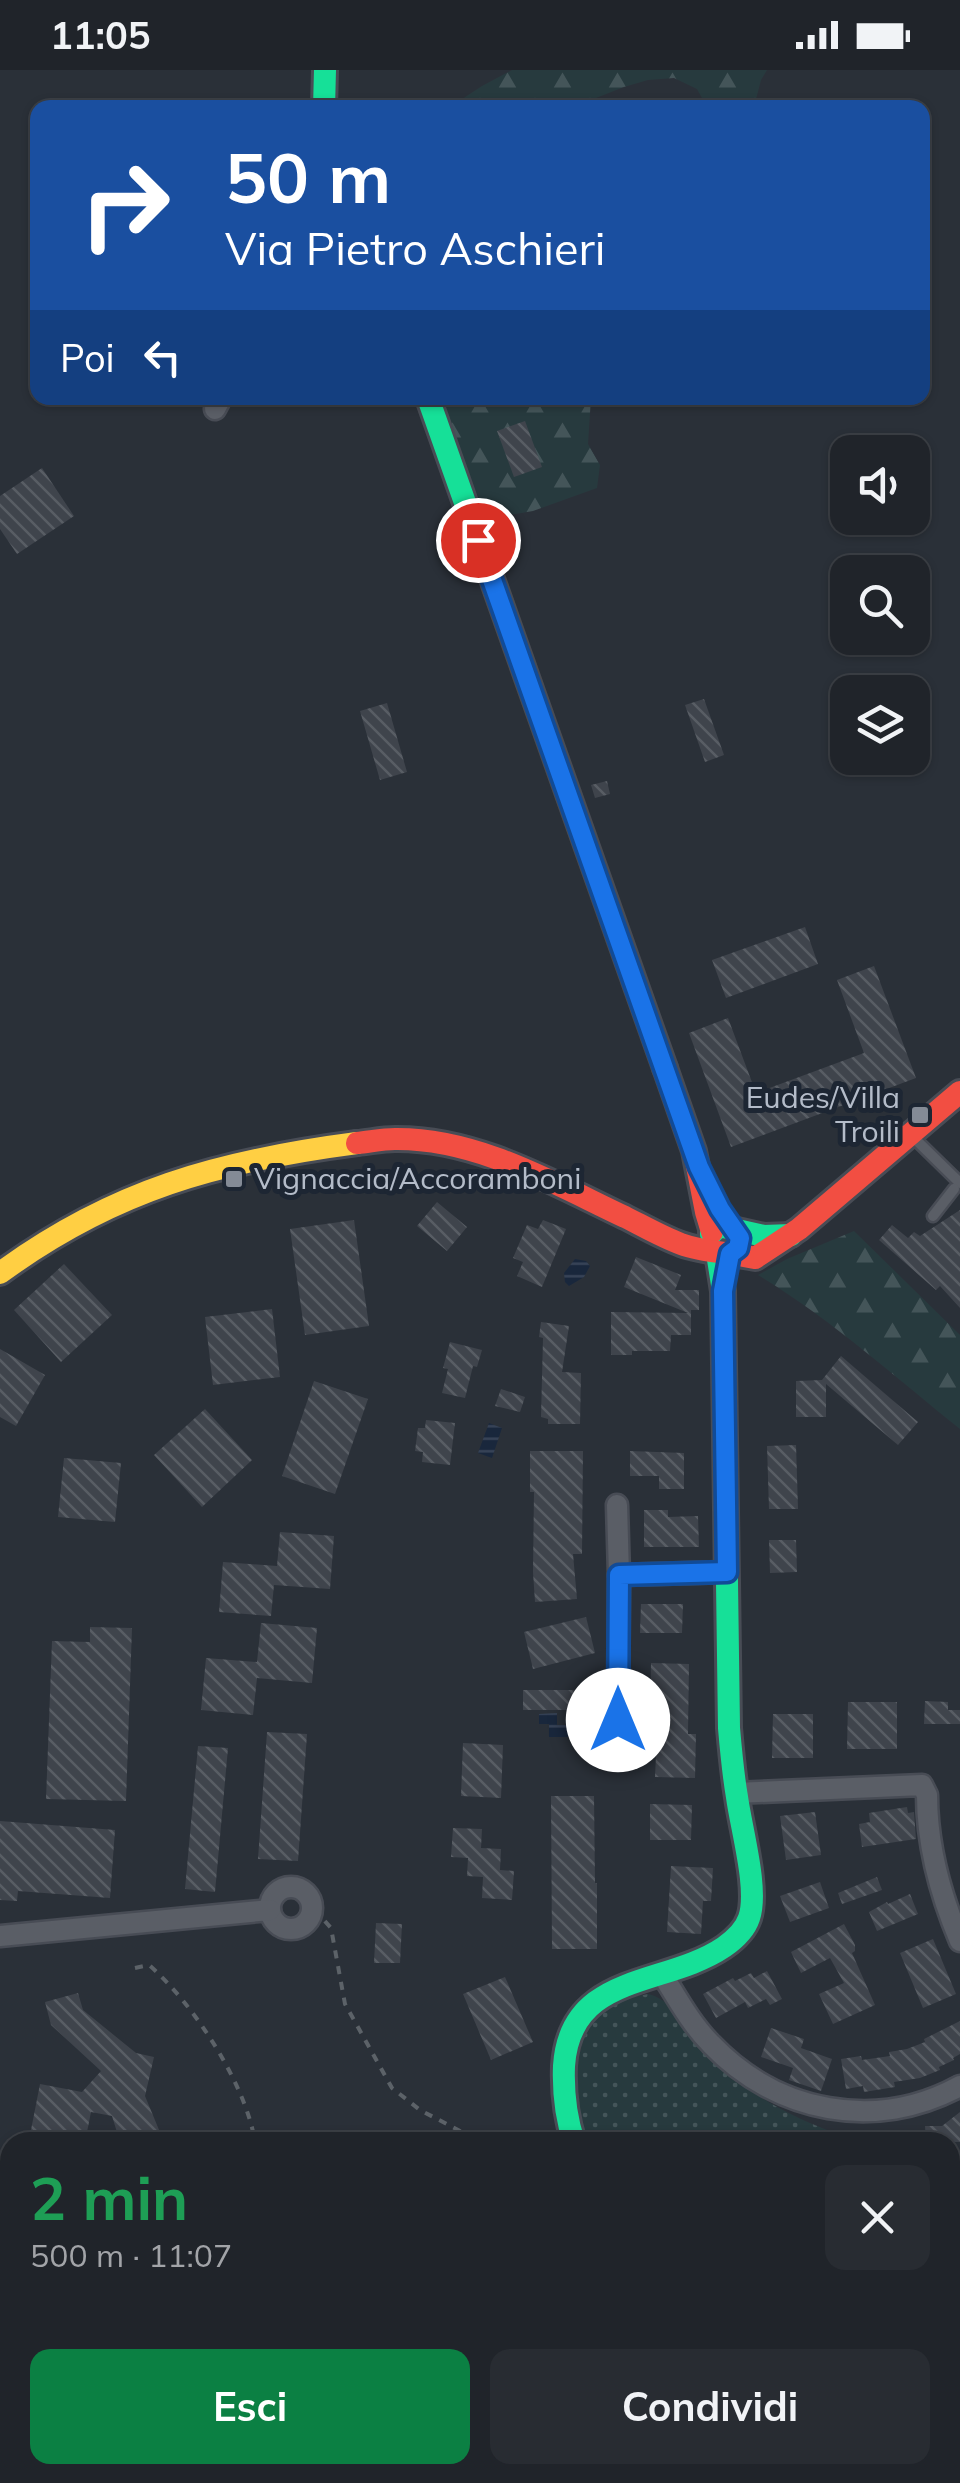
<!DOCTYPE html>
<html lang="it">
<meta charset="utf-8">
<style>
:root{--surface:#20242a;--page:#282c32;--text:#f1f3f6;--muted:#a2a4a8;--line:#3d4147;--accent:#0b8043}
body{margin:0;font-family:Mulish,sans-serif;background:var(--page);color:var(--text);height:100vh;display:flex;flex-direction:column;font-size:38px;white-space:nowrap}
*{box-sizing:border-box;margin:0}
p{font-size:32px;color:var(--muted)}
.icon{flex:none;width:55px;height:55px;fill:none;stroke:currentColor;stroke-width:2;stroke-linecap:round;stroke-linejoin:round}
.map{position:relative;flex:1;overflow:hidden}
.details{position:absolute;left:0px;top:2062px;width:960px;height:352px;display:flex;flex-direction:column;background:var(--surface);border-radius:30px 30px 0 0;box-shadow:0 2px 8px #0004,0 0 0 2px var(--line)}
.details>*{flex:none}
.guide{position:absolute;left:30px;top:30px;width:900px;height:305px;border-radius:20px;box-shadow:0 2px 8px #0004,0 0 0 2px var(--line);background:#1a4fa0;color:#fff;overflow:hidden}
.buttons{position:absolute;left:830px;top:365px;display:grid;gap:20px}
.buttons a{display:grid;place-items:center;width:100px;height:100px;border-radius:20px;background:var(--surface);box-shadow:0 2px 8px #0004,0 0 0 2px var(--line);font-size:50px}
.pin{position:absolute;display:grid;place-items:center;width:85px;height:85px;color:#fff;margin:-42px;border:5px solid #fff;border-radius:50%;box-shadow:0 2px 10px #0007}
.me{position:absolute;width:110px;margin:-55px;rotate:0deg;stroke-linejoin:round;filter:drop-shadow(0 0 8px #0008)}
.turn{display:flex;align-items:center;gap:35px;height:210px;padding:0 30px;font-size:45px}
.turn .icon{width:130px;height:130px;stroke-width:2.5}
.turn b{display:block;font-size:70px;line-height:85px}
.then{display:flex;align-items:center;height:95px;padding:0 30px;background:#0003;gap:20px;font-size:38px}
.round{display:grid;place-items:center;flex:none;width:105px;height:105px;border-radius:20px;background:var(--page)}
.summary{display:flex;align-items:center;justify-content:space-between;height:170px;padding:0 30px}
h1{font-size:60px;font-weight:700;line-height:75px;color:#1e9e55}
.button{display:flex;gap:20px;margin-top:auto;padding:20px 30px}
.button a{flex:1;height:115px;border-radius:20px;background:var(--accent);color:#fff;font-size:40px;font-weight:700;line-height:115px;text-align:center}
.button a+a{background:var(--page);color:var(--text)}
.status{display:flex;justify-content:space-between;align-items:center;height:70px;padding:0 50px;background:var(--surface);direction:ltr}
.status svg{height:28px;fill:currentColor}
.map>svg:first-child{display:block}
.green{fill:url(#green-dots)}
.forest{fill:url(#forest-firs)}
.water{fill:url(#water-rules)}
.building{fill:url(#building-back-hatch)}
.lines{fill:none;stroke-linecap:round;stroke-linejoin:round}
.lane-casing{stroke:#484c55;stroke-width:15}
.street-casing{stroke:#484c55;stroke-width:25}
.fast-casing{stroke:#484c55;stroke-width:28}
.slow-casing{stroke:#484c55;stroke-width:28}
.jam-casing{stroke:#484c55;stroke-width:28}
.path{stroke:#5c6268;stroke-width:4;stroke-dasharray:8 8;stroke-linecap:butt}
.lane{stroke:#5a5e66;stroke-width:10}
.street{stroke:#5a5e66;stroke-width:20}
.fast{stroke:#16e098;stroke-width:22}
.slow{stroke:#ffcf43;stroke-width:22}
.jam{stroke:#f24e42;stroke-width:22}
.route-casing{stroke:#114b97;stroke-width:25}
.route{stroke:#1a73e8;stroke-width:18}
.poi-dot{fill:#848b96;stroke:#1d2633;stroke-width:4}
.labels{text-anchor:middle;stroke-width:10;stroke-linejoin:round;paint-order:stroke}
.poi-label{font-size:30px;fill:#b4bcc9;stroke:#1d2633;text-anchor:end}
</style>
<div class="status"><b>11:05</b><svg viewBox="0 0 49 12"><path d="M0 12V9h3v3zM5 12V6h3v6zM10 12V3h3v9zM15 12V0h3v12zM26 1h20v11H26zM47 4h2v5h-2z"/></svg></div>
<div class="map">
<svg width="960" height="2413" viewBox="0 0 960 2413">
<defs>
<pattern id="green-dots" width="8" height="8" patternUnits="userSpaceOnUse" patternTransform="scale(2.5)"><rect width="8" height="8" fill="#273a3e"/><path d="M2 2h.1M6 6h.1" fill="none" stroke="#445559" stroke-width="1.8" stroke-linecap="round"/></pattern>
<pattern id="forest-firs" width="22" height="20" patternUnits="userSpaceOnUse" patternTransform="scale(2.5)"><rect width="22" height="20" fill="#273a3e"/><path d="M5 1l3.5 6h-7zM16 11l3.5 6h-7z" fill="#445559"/></pattern>
<pattern id="water-rules" width="6" height="5" patternUnits="userSpaceOnUse" patternTransform="scale(2.5)"><rect width="6" height="5" fill="#19273c"/><path d="M0 2.5h6" fill="none" stroke="#384457"/></pattern>
<pattern id="building-back-hatch" width="6" height="6" patternUnits="userSpaceOnUse" patternTransform="scale(2.5)"><rect width="6" height="6" fill="#3f444c"/><path d="M-1 5l2 2M0 0l6 6M5-1l2 2" fill="none" stroke="#585d64"/></pattern>
</defs>
<rect width="100%" height="100%" fill="#2a3038"/>
<path class="green" d="M648,1924C678,1931 690,1968 712,1989C747,2023 787,2045 832,2062L831,2072H584C574,2008 564,1938 648,1924Z"/>
<g class="forest">
<path d="M512,0H767L761,10L754,37H707L697,19L674,8L648,10L624,17L573,37H450L482,16Z"/>
<path d="M444,328H591L588,374L600,395L597,418L533,441L487,449L441,332Z"/>
<path d="M854,1161L960,1265V1359C894,1306 831,1249 758,1205L787,1189Z"/>
</g>
<g class="water">
<path d="M575,1189L586,1191L590,1196L584,1207L569,1216L565,1212L564,1203Z"/>
<path d="M489,1353L502,1358L492,1388L478,1383Z"/>
<path d="M557,1643V1655H568V1667H549V1654H539V1644Z"/>
</g>
<g class="building">
<path d="M525,351L542,397L514,407L497,361Z"/>
<path d="M42,398L74,446L17,484L0,459V426Z"/>
<path d="M704,629L724,685L705,692L685,635Z"/>
<path d="M387,633L407,702L380,710L360,641Z"/>
<path d="M607,711L610,724L595,728L591,715Z"/>
<path d="M805,857L818,894L726,928L712,890Z"/>
<path d="M874,896L916,1008L731,1077L689,963L728,948L756,1023L864,983L837,910Z"/>
<path d="M437,1132L467,1157L447,1181L417,1156Z"/>
<path d="M960,1140V1238L940,1216L936,1220L879,1170L892,1155L908,1168L914,1162L920,1166Z"/>
<path d="M354,1150L369,1256L305,1265L290,1159Z"/>
<path d="M543,1150L566,1159L542,1217L517,1206L523,1192L513,1188L527,1155L538,1159Z"/>
<path d="M636,1187L681,1205L675,1220H699V1240H691V1265H671L670,1281H632V1285H611V1242L688,1243L624,1217Z"/>
<path d="M64,1194L112,1245L61,1292L14,1240Z"/>
<path d="M272,1239L280,1307L213,1315L205,1247Z"/>
<path d="M541,1252L569,1256L562,1302L581,1303L580,1354H548V1349L541,1347L543,1268L539,1267Z"/>
<path d="M450,1272L482,1280L477,1297L473,1296L465,1328L442,1323L448,1299L443,1298Z"/>
<path d="M0,1279L45,1305L16,1356L0,1347Z"/>
<path d="M841,1286L918,1352L898,1375L826,1314V1347H796V1311L822,1310Z"/>
<path d="M314,1311L368,1329L335,1424L282,1406Z"/>
<path d="M501,1319L525,1327L520,1342L495,1336Z"/>
<path d="M205,1339L252,1390L202,1437L154,1385Z"/>
<path d="M426,1350L455,1353L450,1395L422,1392L423,1382L415,1381L418,1358H425Z"/>
<path d="M796,1375L798,1439H769L767,1376Z"/>
<path d="M530,1381H583L582,1484H573L577,1529L535,1532L533,1502L534,1422H530Z"/>
<path d="M630,1381L684,1383V1419H659V1406H630Z"/>
<path d="M64,1388L121,1393L115,1452L58,1447Z"/>
<path d="M644,1440H668V1447L698,1446L699,1477H644Z"/>
<path d="M280,1462L334,1466L330,1519L274,1515L271,1546L219,1542L223,1492L277,1496Z"/>
<path d="M769,1470H796L797,1502L770,1503Z"/>
<path d="M641,1534H683L682,1563H640Z"/>
<path d="M586,1547L595,1583L533,1599L524,1562Z"/>
<path d="M261,1553L317,1558L312,1613L257,1608L253,1645L201,1640L206,1588L257,1592Z"/>
<path d="M90,1557L132,1558L126,1731L46,1729L52,1571L90,1572Z"/>
<path d="M651,1593L689,1594L688,1664H696L695,1708L655,1707L658,1640H650Z"/>
<path d="M523,1620H596V1629H604V1650L608,1662H573L574,1640H523Z"/>
<path d="M925,1631L948,1632V1640H960V1654H924Z"/>
<path d="M848,1632H897V1679H847Z"/>
<path d="M773,1644H813V1688H772Z"/>
<path d="M267,1662L307,1664L298,1791L258,1789Z"/>
<path d="M463,1673L503,1675L501,1728L461,1726Z"/>
<path d="M198,1676L228,1678L215,1822L185,1819Z"/>
<path d="M551,1726H594L595,1813H597V1879H552Z"/>
<path d="M650,1734L692,1735L691,1770H650Z"/>
<path d="M907,1737L908,1743L914,1742L916,1769L862,1777L859,1754L870,1752L869,1743Z"/>
<path d="M815,1742L821,1785L786,1790L780,1746Z"/>
<path d="M0,1751L115,1760L110,1828L18,1821L17,1831L0,1830Z"/>
<path d="M453,1758L482,1759L481,1778L501,1779L500,1800L514,1801L512,1830L482,1828L483,1807L467,1806L468,1788L451,1787Z"/>
<path d="M671,1796L713,1798L711,1831H703L701,1864L667,1862Z"/>
<path d="M877,1807L882,1820L842,1834L838,1823Z"/>
<path d="M820,1812L829,1838L790,1852L780,1826Z"/>
<path d="M910,1824L918,1844L877,1861L869,1842L887,1832L888,1834Z"/>
<path d="M376,1853L402,1854L400,1893H374Z"/>
<path d="M844,1854L855,1875V1881L852,1883L875,1935L833,1954L819,1924L844,1913L830,1888L801,1903L791,1882Z"/>
<path d="M933,1869L956,1924L923,1938L900,1883Z"/>
<path d="M767,1901L782,1929L770,1935L766,1929L748,1938L745,1932L716,1948L703,1924L733,1908L735,1911L751,1903L754,1908Z"/>
<path d="M505,1907L533,1972L491,1990L463,1924Z"/>
<path d="M78,1923L83,1940L136,1983L154,1987L145,2026L164,2072H120L112,2046L91,2042L85,2072H70L30,2065L40,2014L82,2022L101,2001L51,1955L45,1932Z"/>
<path d="M960,1951V1984L953,1988L954,1990L939,1997L940,2000L920,2008L894,2012L895,2017L864,2022L863,2016L846,2019L841,1989L861,1986L862,1990L890,1986L889,1982L907,1979L925,1972L924,1969Z"/>
<path d="M771,1958L804,1969L801,1978L832,1989L821,2021L789,2010L793,1998L761,1987Z"/>
<path d="M960,2042V2072H926L925,2056H942Z"/>
</g>
<g class="lines">
<g class="lane-casing">
<g id="lane">
<path d="M914,1068L960,1113"/>
<path d="M933,1146L954,1119"/>
</g>
</g>
<g class="street-casing">
<g id="street">
<path d="M215,339L221,328"/>
<path d="M617,1435L619,1505L618,1650"/>
<path d="M619,1505L727,1502"/>
<path d="M736,1723L922,1715L927,1725C927,1777 940,1824 960,1871"/>
<circle cx="291" cy="1838" r="21"/>
<path d="M0,1866L270,1840"/>
<path d="M662,1904C677,1928 691,1954 711,1974C777,2043 876,2062 960,2016"/>
<path d="M950,2228L960,2225"/>
<path d="M747,2405L749,2413"/>
</g>
</g>
<g class="fast-casing">
<g id="fast">
<path d="M324,38L325,0"/>
<path d="M428,328L665,998"/>
<path d="M711,1164L719,1156L764,1166L791,1165"/>
<path d="M574,2072C566,2048 563,2022 564,1996C570,1902 665,1917 724,1877C734,1870 745,1860 749,1848C759,1820 741,1758 737,1727C733,1704 731,1681 729,1658L723,1221L717,1183"/>
</g>
</g>
<g class="slow-casing">
<path id="slow" d="M0,1203C113,1120 219,1091 357,1073"/>
</g>
<g class="jam-casing">
<g id="jam">
<path d="M665,998L694,1081L706,1142L712,1162"/>
<path d="M357,1073C369,1072 382,1069 395,1069C477,1068 553,1113 625,1147C643,1156 662,1167 681,1174C705,1183 730,1182 755,1188L799,1159L960,1022"/>
</g>
</g>
<g class="path">
<path d="M311,1844L322,1848L331,1858L345,1934L392,2018L420,2040L481,2072"/>
<path d="M135,1898L149,1895C193,1933 246,2014 255,2072"/>
</g>
<use href="#lane" class="lane"/>
<use href="#street" class="street"/>
<use href="#fast" class="fast"/>
<use href="#slow" class="slow"/>
<use href="#jam" class="jam"/>
</g>
<g class="lines">
<g class="route-casing">
<path id="route" d="M478,470L699,1097L720,1139L740,1168L738,1178L730,1184L723,1221L727,1502L619,1505L618,1650"/>
</g>
<use href="#route" class="route"/>
</g>
<g class="poi-dot">
<rect x="910" y="1035" width="20" height="20" rx="5"/>
<rect x="224" y="1099" width="20" height="20" rx="5"/>
</g>
<g class="labels">
<g class="poi-label">
<text x="900" y="1038">Eudes/Villa<tspan x="900" dy="34">Troili</tspan></text>
<text x="254" y="1119" text-anchor="start">Vignaccia/Accoramboni</text>
</g>
</g>
</svg>
<div class="buttons">
<a><svg class="icon" aria-label="sound" viewBox="0 0 24 24"><path d="M4 9h4l5-4v14l-5-4H4zM17 9q2 3 0 6"/></svg></a>
<a><svg class="icon" aria-label="search" viewBox="0 0 24 24"><circle cx="10" cy="10" r="6"/><path d="M15 15l6 6"/></svg></a>
<a><svg class="icon" aria-label="layers" viewBox="0 0 24 24"><path d="M12 4l9 5-9 5-9-5zM3 14l9 5 9-5"/></svg></a>
</div>
<div class="pin" style="left:478px;top:470px;background:#d93025"><svg class="icon" aria-label="arrive" viewBox="0 0 24 24"><path d="M6 21V4h12l-3 4 3 4H6"/></svg></div>
<svg class="me" style="left:618px;top:1650px" viewBox="-20 -20 40 40"><circle r="19" fill="#fff"/><path d="M0-13L10 11 0 6-10 11z" fill="#1a73e8"/></svg>
<div class="guide">
<div class="turn"><svg class="icon" aria-label="right" viewBox="0 0 24 24"><path d="M7 20v-9h11M14 6l5 5-5 5"/></svg><div><b>50 m</b>Via Pietro Aschieri</div></div>
<div class="then">Poi<svg class="icon" aria-label="left" viewBox="0 0 24 24"><path d="M17 20v-9H6M10 6l-5 5 5 5"/></svg></div>
</div>
<section class="details">
<div class="summary"><div><h1>2 min</h1><p>500 m · 11:07</p></div><a class="round"><svg class="icon" aria-label="close" viewBox="0 0 24 24"><path d="M6 6l12 12M18 6L6 18"/></svg></a></div>
<div class="button"><a>Esci</a><a>Condividi</a></div>
</section>
</div>
